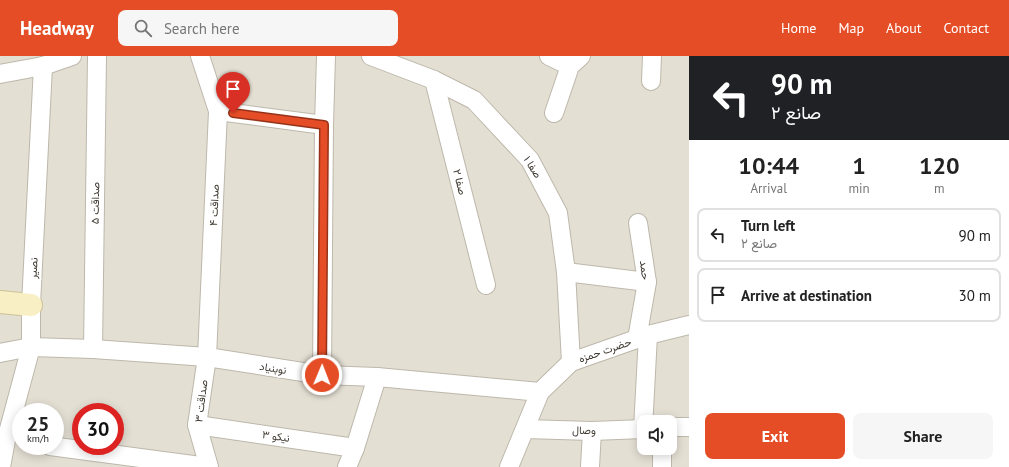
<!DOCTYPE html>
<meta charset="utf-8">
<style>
:root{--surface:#fff;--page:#f6f6f6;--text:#222;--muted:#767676;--line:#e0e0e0;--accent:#e54d26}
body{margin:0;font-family:"PT Sans",Vazirmatn,sans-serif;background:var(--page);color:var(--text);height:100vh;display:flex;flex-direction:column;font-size:15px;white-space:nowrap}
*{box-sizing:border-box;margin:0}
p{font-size:13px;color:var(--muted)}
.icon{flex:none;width:22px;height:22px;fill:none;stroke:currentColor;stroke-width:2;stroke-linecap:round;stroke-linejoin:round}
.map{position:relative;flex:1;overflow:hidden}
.drawer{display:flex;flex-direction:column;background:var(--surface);width:320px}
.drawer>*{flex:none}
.hud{background:#202124;color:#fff;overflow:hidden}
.controls{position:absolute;left:637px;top:359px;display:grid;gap:8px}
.controls a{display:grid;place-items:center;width:40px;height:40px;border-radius:8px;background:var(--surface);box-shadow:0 2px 10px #0003;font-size:20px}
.speed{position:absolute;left:12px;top:347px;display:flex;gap:8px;font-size:20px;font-weight:700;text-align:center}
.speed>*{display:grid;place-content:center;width:52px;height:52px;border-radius:50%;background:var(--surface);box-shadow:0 2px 10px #0003;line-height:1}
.speed small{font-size:10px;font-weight:400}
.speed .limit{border:6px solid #d22;background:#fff;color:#111}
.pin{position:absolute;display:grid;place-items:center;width:34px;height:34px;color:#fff;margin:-41px -17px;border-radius:50% 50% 50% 0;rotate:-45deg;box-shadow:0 0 4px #0007}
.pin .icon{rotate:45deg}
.me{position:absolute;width:44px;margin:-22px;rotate:1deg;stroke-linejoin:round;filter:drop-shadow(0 0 3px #0008)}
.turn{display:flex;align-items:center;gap:14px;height:84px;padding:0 16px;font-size:18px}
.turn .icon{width:52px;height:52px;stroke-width:2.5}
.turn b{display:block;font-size:28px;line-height:34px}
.eta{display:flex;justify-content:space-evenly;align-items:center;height:68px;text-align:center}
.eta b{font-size:24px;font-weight:700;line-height:28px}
.button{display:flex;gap:8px;margin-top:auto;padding:8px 16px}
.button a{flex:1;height:46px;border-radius:8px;background:var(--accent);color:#fff;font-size:16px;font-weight:700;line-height:46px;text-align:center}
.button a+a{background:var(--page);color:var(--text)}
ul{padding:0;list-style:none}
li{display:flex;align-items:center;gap:12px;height:54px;margin:0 8px 6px;padding:0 8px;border:2px solid var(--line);border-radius:8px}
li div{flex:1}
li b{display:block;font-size:15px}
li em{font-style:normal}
header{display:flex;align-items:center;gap:24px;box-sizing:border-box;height:56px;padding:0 20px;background:var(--accent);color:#fff}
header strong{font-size:19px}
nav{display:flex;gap:22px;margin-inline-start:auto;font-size:14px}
.search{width:280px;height:36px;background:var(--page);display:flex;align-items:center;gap:10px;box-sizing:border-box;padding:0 14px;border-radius:8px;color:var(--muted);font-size:15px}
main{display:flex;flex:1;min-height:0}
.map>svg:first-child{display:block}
.residential{fill:#e4dfd3;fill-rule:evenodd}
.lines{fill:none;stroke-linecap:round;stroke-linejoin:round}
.street-casing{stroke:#bdb8ab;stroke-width:20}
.secondary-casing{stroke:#ccc197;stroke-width:24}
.street{stroke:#fff;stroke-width:18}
.secondary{stroke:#f9efc5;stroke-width:22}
.route-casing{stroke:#953219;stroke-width:10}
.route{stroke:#e54d26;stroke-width:7}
.labels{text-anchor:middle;stroke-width:4;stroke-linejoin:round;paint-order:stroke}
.street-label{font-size:11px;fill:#423d35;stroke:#fff}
</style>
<header>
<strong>Headway</strong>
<div class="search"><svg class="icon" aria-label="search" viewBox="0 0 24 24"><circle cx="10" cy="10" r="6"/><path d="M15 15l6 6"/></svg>Search here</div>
<nav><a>Home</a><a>Map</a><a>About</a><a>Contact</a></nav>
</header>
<main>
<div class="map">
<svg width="689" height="411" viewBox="0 0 689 411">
<rect width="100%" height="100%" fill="#f0ede4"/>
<path class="residential" d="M0,0H689V411H0ZM21,356H55V390H21ZM81,356H115V390H81ZM644,366H670V392H644Z"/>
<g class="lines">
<g class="street-casing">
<g id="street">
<path d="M200,0L218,55L207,301L197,369L209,411"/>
<path d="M371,0L434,24L474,44L530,104L558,157L566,216L571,306"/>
<path d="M549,0L570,10"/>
<path d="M0,18L43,10L72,0"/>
<path d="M434,24L486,229"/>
<path d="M651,25L652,0"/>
<path d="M218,55L324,69"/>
<path d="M554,57L570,10L581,0"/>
<path d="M566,216L647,226"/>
<path d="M637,283L647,226L638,167"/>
<path d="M93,293L97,0"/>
<path d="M0,297L31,291L93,293L207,301L322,319L377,321L540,336"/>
<path d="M322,319L324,69L326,0"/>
<path d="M197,369L355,392"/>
<path d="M670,371H689"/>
<path d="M525,373L592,375L644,373"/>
<path d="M643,373L648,279"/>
<path d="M50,390L208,411"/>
<path d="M662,392V411"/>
<path d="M1,411L6,384L31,291V249L43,10"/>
<path d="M347,411L355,392L377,321"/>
<path d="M509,411L540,336L571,306L648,279L689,269"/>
<path d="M590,411L592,375"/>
</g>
</g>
<g class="secondary-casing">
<path id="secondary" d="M0,246L31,249"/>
</g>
<use href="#street" class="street"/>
<use href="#secondary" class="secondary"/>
</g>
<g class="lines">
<g class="route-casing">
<path id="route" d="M233,57L324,69L322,319"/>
</g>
<use href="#route" class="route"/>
</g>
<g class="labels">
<g class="street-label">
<text transform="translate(533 111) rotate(58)" y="4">صفا ۱</text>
<text transform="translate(460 126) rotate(76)" y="4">صفا ۲</text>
<text transform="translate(95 147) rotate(-89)" y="4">صداقت ۵</text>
<text transform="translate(214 149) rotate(-87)" y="4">صداقت ۴</text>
<text transform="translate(33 212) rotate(-87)" y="4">نصیر</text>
<text transform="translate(645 214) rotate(82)" y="4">حمد</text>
<text transform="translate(605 294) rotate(-19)" y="4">حضرت حمزه</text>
<text transform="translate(273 312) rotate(9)" y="4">نوبنیاد</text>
<text transform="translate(201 345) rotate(-83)" y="4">صداقت ۳</text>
<text transform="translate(584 374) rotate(1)" y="4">وصال</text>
<text transform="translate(276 380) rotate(8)" y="4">نیکو ۳</text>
</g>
</g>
</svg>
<div class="controls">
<a><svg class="icon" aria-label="sound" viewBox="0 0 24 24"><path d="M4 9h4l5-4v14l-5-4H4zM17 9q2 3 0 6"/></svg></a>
</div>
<div class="speed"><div>25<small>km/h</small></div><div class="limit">30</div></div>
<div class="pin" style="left:233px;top:57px;background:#d93025"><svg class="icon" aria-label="arrive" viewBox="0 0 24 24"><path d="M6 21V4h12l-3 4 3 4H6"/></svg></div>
<svg class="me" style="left:322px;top:319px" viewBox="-20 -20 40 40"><circle r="17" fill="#e54d26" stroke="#fff" stroke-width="3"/><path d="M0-11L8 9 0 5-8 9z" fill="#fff"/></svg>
</div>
<section class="drawer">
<div class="hud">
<div class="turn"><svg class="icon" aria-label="left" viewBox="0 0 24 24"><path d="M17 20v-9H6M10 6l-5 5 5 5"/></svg><div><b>90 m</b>صانع ۲</div></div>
</div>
<div class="eta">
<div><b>10:44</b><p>Arrival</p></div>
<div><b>1</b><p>min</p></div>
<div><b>120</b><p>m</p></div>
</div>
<ul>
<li><svg class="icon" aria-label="left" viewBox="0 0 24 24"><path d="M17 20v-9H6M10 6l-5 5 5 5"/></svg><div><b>Turn left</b><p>صانع ۲</p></div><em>90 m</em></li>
<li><svg class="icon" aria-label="arrive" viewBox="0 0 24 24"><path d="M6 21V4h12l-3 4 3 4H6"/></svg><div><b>Arrive at destination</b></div><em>30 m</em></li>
</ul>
<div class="button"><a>Exit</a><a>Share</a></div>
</section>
</main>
